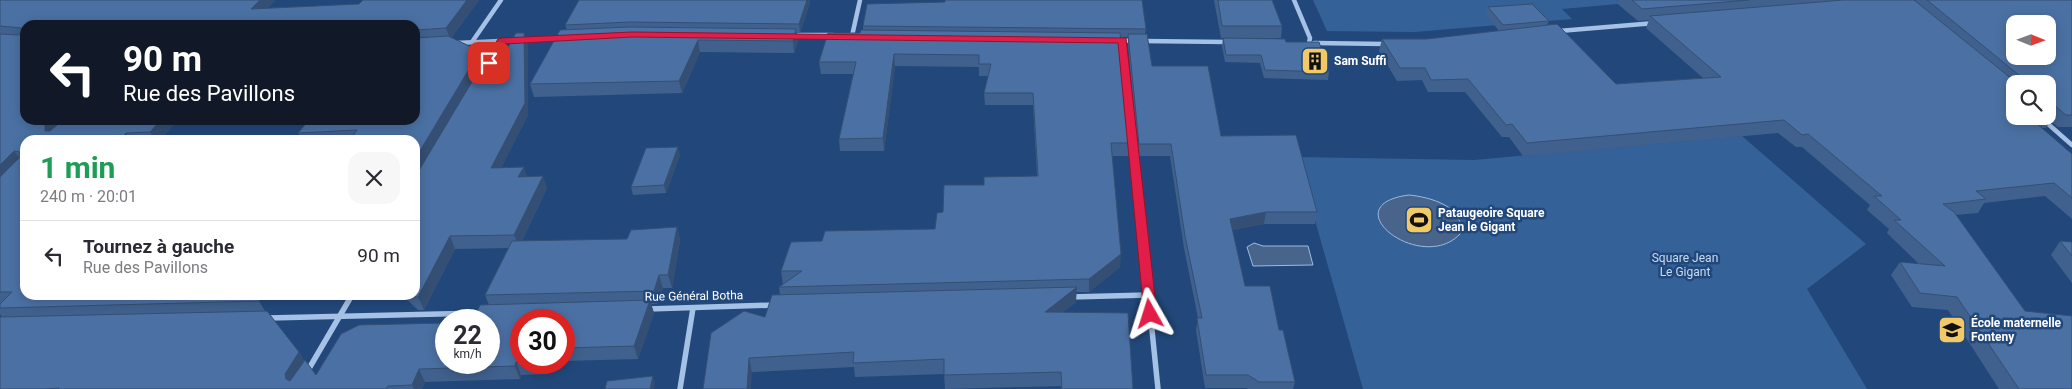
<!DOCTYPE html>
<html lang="fr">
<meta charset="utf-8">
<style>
:root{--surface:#fff;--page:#f7f7f7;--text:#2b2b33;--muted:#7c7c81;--line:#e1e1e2}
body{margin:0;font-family:Roboto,sans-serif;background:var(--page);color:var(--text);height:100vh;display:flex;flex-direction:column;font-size:19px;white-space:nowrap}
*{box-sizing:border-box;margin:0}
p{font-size:16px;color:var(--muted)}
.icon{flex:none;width:28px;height:28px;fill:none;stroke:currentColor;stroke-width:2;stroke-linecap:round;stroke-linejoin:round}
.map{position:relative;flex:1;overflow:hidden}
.drawer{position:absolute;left:20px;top:135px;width:400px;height:165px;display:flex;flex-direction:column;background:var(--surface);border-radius:15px;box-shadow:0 2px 12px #0003}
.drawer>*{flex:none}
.top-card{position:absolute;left:20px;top:20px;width:400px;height:105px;border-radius:15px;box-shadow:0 2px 12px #0003;background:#111827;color:#fff;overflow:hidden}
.needle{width:32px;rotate:91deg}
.tools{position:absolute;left:2006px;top:15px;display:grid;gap:10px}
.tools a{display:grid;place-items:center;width:50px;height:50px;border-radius:10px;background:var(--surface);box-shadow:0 2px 12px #0003;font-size:25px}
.speed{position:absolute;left:435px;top:309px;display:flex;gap:10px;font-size:25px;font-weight:700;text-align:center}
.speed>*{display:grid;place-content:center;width:65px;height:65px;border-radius:50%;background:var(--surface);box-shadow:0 2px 12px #0003;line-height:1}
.speed small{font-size:12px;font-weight:400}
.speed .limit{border:8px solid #d22;background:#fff;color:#111}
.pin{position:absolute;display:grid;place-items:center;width:42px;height:42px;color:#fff;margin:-21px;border-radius:10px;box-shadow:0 2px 8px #0006}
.me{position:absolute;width:55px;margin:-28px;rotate:354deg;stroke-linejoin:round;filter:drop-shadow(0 0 4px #0008)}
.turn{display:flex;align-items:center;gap:18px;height:105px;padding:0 20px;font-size:22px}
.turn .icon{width:65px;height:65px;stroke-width:2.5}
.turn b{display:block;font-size:35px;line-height:42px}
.round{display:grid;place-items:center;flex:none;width:52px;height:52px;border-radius:15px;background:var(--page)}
.head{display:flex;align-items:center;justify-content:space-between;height:85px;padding:0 20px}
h1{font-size:30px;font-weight:700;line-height:38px;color:#1e9e55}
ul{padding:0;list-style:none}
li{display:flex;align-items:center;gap:15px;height:70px;padding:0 20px;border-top:1px solid var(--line)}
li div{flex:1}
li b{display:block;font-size:19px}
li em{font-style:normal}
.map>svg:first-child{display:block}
.green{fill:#356199}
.water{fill:#48648a;stroke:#99bce6}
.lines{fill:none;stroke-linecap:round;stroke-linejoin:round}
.street-far1{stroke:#a5c1e5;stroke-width:4.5}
.street{stroke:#a5c1e5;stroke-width:5.5}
.wall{fill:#40618d;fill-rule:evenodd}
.shaded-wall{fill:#344f73}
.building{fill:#4b71a4;stroke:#344f73;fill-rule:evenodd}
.route{fill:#e11d48;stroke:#92132f}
.labels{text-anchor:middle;stroke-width:5;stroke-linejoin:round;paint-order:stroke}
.poi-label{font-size:12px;font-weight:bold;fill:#fff;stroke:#22487b;text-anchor:start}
.park-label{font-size:12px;fill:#c8dbf4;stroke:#22487b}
.street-label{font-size:12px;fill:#fff;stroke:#22487b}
</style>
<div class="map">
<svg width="2072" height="389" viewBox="0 0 2072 389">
<rect width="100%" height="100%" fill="#22487b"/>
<g class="green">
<path d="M1313,0H1818L1631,15L1618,4L1562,9L1572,19L1414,32L1327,31Z"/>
<path d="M1742,136L1866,244L1807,289L1867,389H1363L1297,157L1474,160Z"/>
</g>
<g class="water">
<path d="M1409,195C1429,197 1466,206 1460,234C1421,275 1331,205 1409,195Z"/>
<path d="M1254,243L1263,246H1308L1313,265L1253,266L1247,247Z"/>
</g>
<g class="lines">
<g class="street-far1">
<path d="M1294,0L1310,38L1309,43"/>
<path d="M1559,31L1655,23"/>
<path d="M792,35H833"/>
<path d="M852,36L860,0"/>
<path d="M1114,40L1133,41"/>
<path d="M1123,40L1136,174"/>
<path d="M1142,41L1228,42"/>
<path d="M472,42L501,0"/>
<path d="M457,43L561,38"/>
<path d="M1314,43L1386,44"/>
<path d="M489,62L502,41"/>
<path d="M2039,116L2072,145"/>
</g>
<g class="street">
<path d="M1136,173L1158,389"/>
<path d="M1070,297L1148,295"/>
<path d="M648,309L774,305"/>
<path d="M268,318L482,313"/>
<path d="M307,372L352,295"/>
<path d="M680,389L693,308"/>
</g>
</g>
<g class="wall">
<path d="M0,0H275L267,9L359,4L363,0H479L451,38L480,51L484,62L500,61L524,33L528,44V115L501,168L527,177L547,188L522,241L627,239L677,227L680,240L672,288H663L657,304H651L654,313L638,359L564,361V320H521V362H552L547,374L521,375L520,379L425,382L422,389H0L2,317L0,314ZM25,25H415V120L298,133L302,140H415V295H402L418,310H424L455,249L509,248L485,295L489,305L446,362L316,375L304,361L299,352L265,311L258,299L313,297L317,295H25V140H161L177,120H25Z"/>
<path d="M579,0H809L810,2L800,33H797L798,41L794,53L700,52L682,93L534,97L530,84L567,30L565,25Z"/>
<path d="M1214,0H1272L1282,26L1281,38H1221Z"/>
<path d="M1619,0H1914L1916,1V0H2072V127H2058L2050,121L2046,128H2042L2072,154V219L2045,196L1984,203L1978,213L1955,215L2072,389H1999L1948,310L1912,307L1891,275L1900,262L1919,264L1887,233L1889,229L1867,210L1870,205L1802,147H1796L1778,133L1523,156L1509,137H1502L1465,92H1428L1422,80L1397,81L1379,51L1382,39H1427L1499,31L1486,14L1488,7L1549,21L1547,25L1616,84L1703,78L1646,28L1649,20L1638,21L1618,4ZM2015,84H2048V116H2015Z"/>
<path d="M863,26L1146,29L1145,34L1152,66L1221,136L1317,212L1315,224H1264L1232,230L1245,286L1279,330L1295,382L1293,389H1248L1246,388H1205L1196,330L1198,318L1184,248L1170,156H1138L1128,45V37H1120L1131,143L1130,156H1112L1120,267L1089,292H1076V302L1063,312L1133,389H1061V386L945,389L944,374L855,377L854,367L752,372L703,389L765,317L780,295L779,287L783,284L781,271L822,241L935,229L943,212L984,185L1037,176L1033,105H985L984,93L988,76H979V67L895,66L884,151H840L839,139L853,74H821L819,62L860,33L863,30Z"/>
<path d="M1223,38L1286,42L1329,72L1328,80L1264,78L1260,63L1225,62L1222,46Z"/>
<path d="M680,155L666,193L633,195L631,187Z"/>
<path d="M2060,241L2072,242V283L2051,255Z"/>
</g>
<g class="shaded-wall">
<path d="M260,0H275L256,20L251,9Z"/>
<path d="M467,0H479L450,39L446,28Z"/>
<path d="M807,0H809L810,2L800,33L799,24Z"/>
<path d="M796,29L798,41L794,53L793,41Z"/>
<path d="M524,33L528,44V115L495,180L491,168Z"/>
<path d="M698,40L700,52L682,93L679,81Z"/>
<path d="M480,51L484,63L415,179V159Z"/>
<path d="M894,54L895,66L884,151L883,138Z"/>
<path d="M51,120H73L52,137L45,131V125Z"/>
<path d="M161,120H177L161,140H155L150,132Z"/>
<path d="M126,133L130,140H119Z"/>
<path d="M678,147L680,155L666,193L664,185Z"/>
<path d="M14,151L23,163L0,184V165Z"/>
<path d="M524,167L528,179L518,177Z"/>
<path d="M543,176L547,188L519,247L514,235Z"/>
<path d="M1266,212L1264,224L1228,231L1230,219Z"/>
<path d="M677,227L680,240L672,288L668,275Z"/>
<path d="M450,236L455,249L424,310L418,297Z"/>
<path d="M1121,254L1120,267L1089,292V279Z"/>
<path d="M659,275L663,288L657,304L654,291Z"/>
<path d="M1077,287L1076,302L1045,326V312Z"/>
<path d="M650,300L654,313L638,359L634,346Z"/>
<path d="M299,352L306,365L293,387L286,379L285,374Z"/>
<path d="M749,358L752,372L751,389H747Z"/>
<path d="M516,362L521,375L520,379L515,366Z"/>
<path d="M543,362H552L547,374Z"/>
<path d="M419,369L425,382L422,389H414L412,385Z"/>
<path d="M653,376L655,384L654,389H650Z"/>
</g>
<g class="building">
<path d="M0,0H260L251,9L359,4L363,0H467L446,28L415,30V25H25V120H51L45,125V131H50L63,120H161L150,132L126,133L119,140H25V295H254L260,301L0,308V304L12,292H0V177L20,157V152L14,151L0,165V34L18,35L22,33L21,28L0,26Z"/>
<path d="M579,0H807L799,24L630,22L565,25Z"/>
<path d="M945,0H1142L1146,29L863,26L867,4L945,2Z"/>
<path d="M1218,0H1272L1282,26H1222Z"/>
<path d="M1632,0H1749L1642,9Z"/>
<path d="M1843,0H1914L2018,84H2015V116H2028L2072,154V198L2054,183L1976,191L1986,199L1943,204L1954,212L2025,311L2072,316V389H2019L1957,297L1920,293L1900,262L1945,266L1894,220H1901L1874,196H1882L1808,134L1802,135L1784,120L1527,143L1512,124L1506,125L1468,79L1431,80L1425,68H1400L1382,39H1427L1557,24L1616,84L1721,77L1650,16Z"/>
<path d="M1927,0H2072V115H2066L2048,100V84H2026L2025,80ZM2015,24H2048V56H2015Z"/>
<path d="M1532,4L1549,21L1503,25L1488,7Z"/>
<path d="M629,27L796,29L793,41L698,40L679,81L530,84L560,30Z"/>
<path d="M861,30L1120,33L1131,143H1111L1121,254L1089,279L779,287L802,271H781L791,242L822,241L825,231L935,229L937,213L943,212L944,185H984V177L1038,176L1033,93H984L991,64H979V55L894,54L883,138L839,139L856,62H819L828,33H860Z"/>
<path d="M516,33H524L525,103L491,168L524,167L518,177L543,176L514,235L450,236L418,297H412L410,295H415V177L488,55L500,61Z"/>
<path d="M1128,34H1147L1152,66H1208L1221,136L1296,135L1317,212H1266L1230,219L1245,286H1270L1279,330H1283L1295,382H1259L1248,375H1206L1197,318H1202L1185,236L1171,144H1139Z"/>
<path d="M448,36L480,51L415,159V140H350L357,130L298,133L309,120H415V38Z"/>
<path d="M1223,38L1285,39L1286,42H1319L1329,72L1265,70L1261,55H1226Z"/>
<path d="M2048,109L2054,115H2048Z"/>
<path d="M678,147L664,185L631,187L646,148Z"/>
<path d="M677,227L668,275H659L654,291L485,295L512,241L627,239L631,230Z"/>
<path d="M2060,241L2072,242V256Z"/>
<path d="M1077,287L1045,312L1128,313L1133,389H1062L1061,372L944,375V359L853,363L854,352L749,358L747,389H703L711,333L744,311L765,317L772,295Z"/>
<path d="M650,300L634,346L564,348V320H521V362H516L515,366L419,369L412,385L388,386L386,389H58L59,388L45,389H0V317L267,311L299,352L285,374L286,379L290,381L305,360L316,375L341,334L359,325L446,323V362H489V320H473L480,305Z"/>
<path d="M653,376L650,389H605L607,381Z"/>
</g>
<path class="route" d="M632,32L1126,38L1157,314L1150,318L1144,314L1118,43L632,37L505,44L492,65L484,63L498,39L502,38Z"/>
<defs>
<g id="building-square" transform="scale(1.4375)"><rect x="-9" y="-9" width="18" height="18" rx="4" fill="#f1ca67" stroke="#22487b"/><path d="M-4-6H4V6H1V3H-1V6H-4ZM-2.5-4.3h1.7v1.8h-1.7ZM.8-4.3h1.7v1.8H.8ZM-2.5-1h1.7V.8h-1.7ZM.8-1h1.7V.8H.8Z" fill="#111"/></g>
<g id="stadium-square" transform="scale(1.4375)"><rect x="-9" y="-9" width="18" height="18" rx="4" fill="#f1ca67" stroke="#22487b"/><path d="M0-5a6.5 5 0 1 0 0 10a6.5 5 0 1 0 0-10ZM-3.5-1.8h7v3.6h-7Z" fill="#111"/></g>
<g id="school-square" transform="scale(1.4375)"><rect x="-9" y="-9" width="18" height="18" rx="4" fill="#f1ca67" stroke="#22487b"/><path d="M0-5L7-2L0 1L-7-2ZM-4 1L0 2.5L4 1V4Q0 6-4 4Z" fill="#111"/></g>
</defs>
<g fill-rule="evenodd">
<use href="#building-square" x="1315" y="61"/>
<use href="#stadium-square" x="1419" y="220"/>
<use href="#school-square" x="1952" y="330"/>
</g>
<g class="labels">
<g class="poi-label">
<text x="1334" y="65">Sam Suffi</text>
<text x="1438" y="217">Pataugeoire Square<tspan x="1438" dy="14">Jean le Gigant</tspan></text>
<text x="1971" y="327">École maternelle<tspan x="1971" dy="14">Fonteny</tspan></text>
</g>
<g class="park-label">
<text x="1685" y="262">Square Jean<tspan x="1685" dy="14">Le Gigant</tspan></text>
</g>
<g class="street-label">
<text transform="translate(694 296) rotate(-1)" y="4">Rue Général Botha</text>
</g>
</g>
</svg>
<div class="tools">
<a><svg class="needle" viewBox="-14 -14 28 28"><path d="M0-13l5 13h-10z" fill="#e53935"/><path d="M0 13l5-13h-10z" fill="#7c7c81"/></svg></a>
<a><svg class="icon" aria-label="search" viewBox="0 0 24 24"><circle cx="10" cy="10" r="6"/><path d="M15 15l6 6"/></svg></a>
</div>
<div class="speed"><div>22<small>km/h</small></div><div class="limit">30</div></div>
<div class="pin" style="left:489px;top:63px;background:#d93025"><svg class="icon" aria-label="arrive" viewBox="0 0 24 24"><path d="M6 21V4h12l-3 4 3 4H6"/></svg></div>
<svg class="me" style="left:1150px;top:314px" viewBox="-20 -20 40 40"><path d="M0-17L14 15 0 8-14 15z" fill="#e11d48" stroke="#fff" stroke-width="4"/></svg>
<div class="top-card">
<div class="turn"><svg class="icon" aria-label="left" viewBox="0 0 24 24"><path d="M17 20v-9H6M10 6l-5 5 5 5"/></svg><div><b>90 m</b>Rue des Pavillons</div></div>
</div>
<section class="drawer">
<div class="head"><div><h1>1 min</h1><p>240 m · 20:01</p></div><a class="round"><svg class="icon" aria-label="close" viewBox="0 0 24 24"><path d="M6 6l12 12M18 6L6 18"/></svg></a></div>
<ul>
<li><svg class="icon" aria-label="left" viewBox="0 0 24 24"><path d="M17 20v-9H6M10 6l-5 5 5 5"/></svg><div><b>Tournez à gauche</b><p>Rue des Pavillons</p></div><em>90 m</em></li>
</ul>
</section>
</div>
